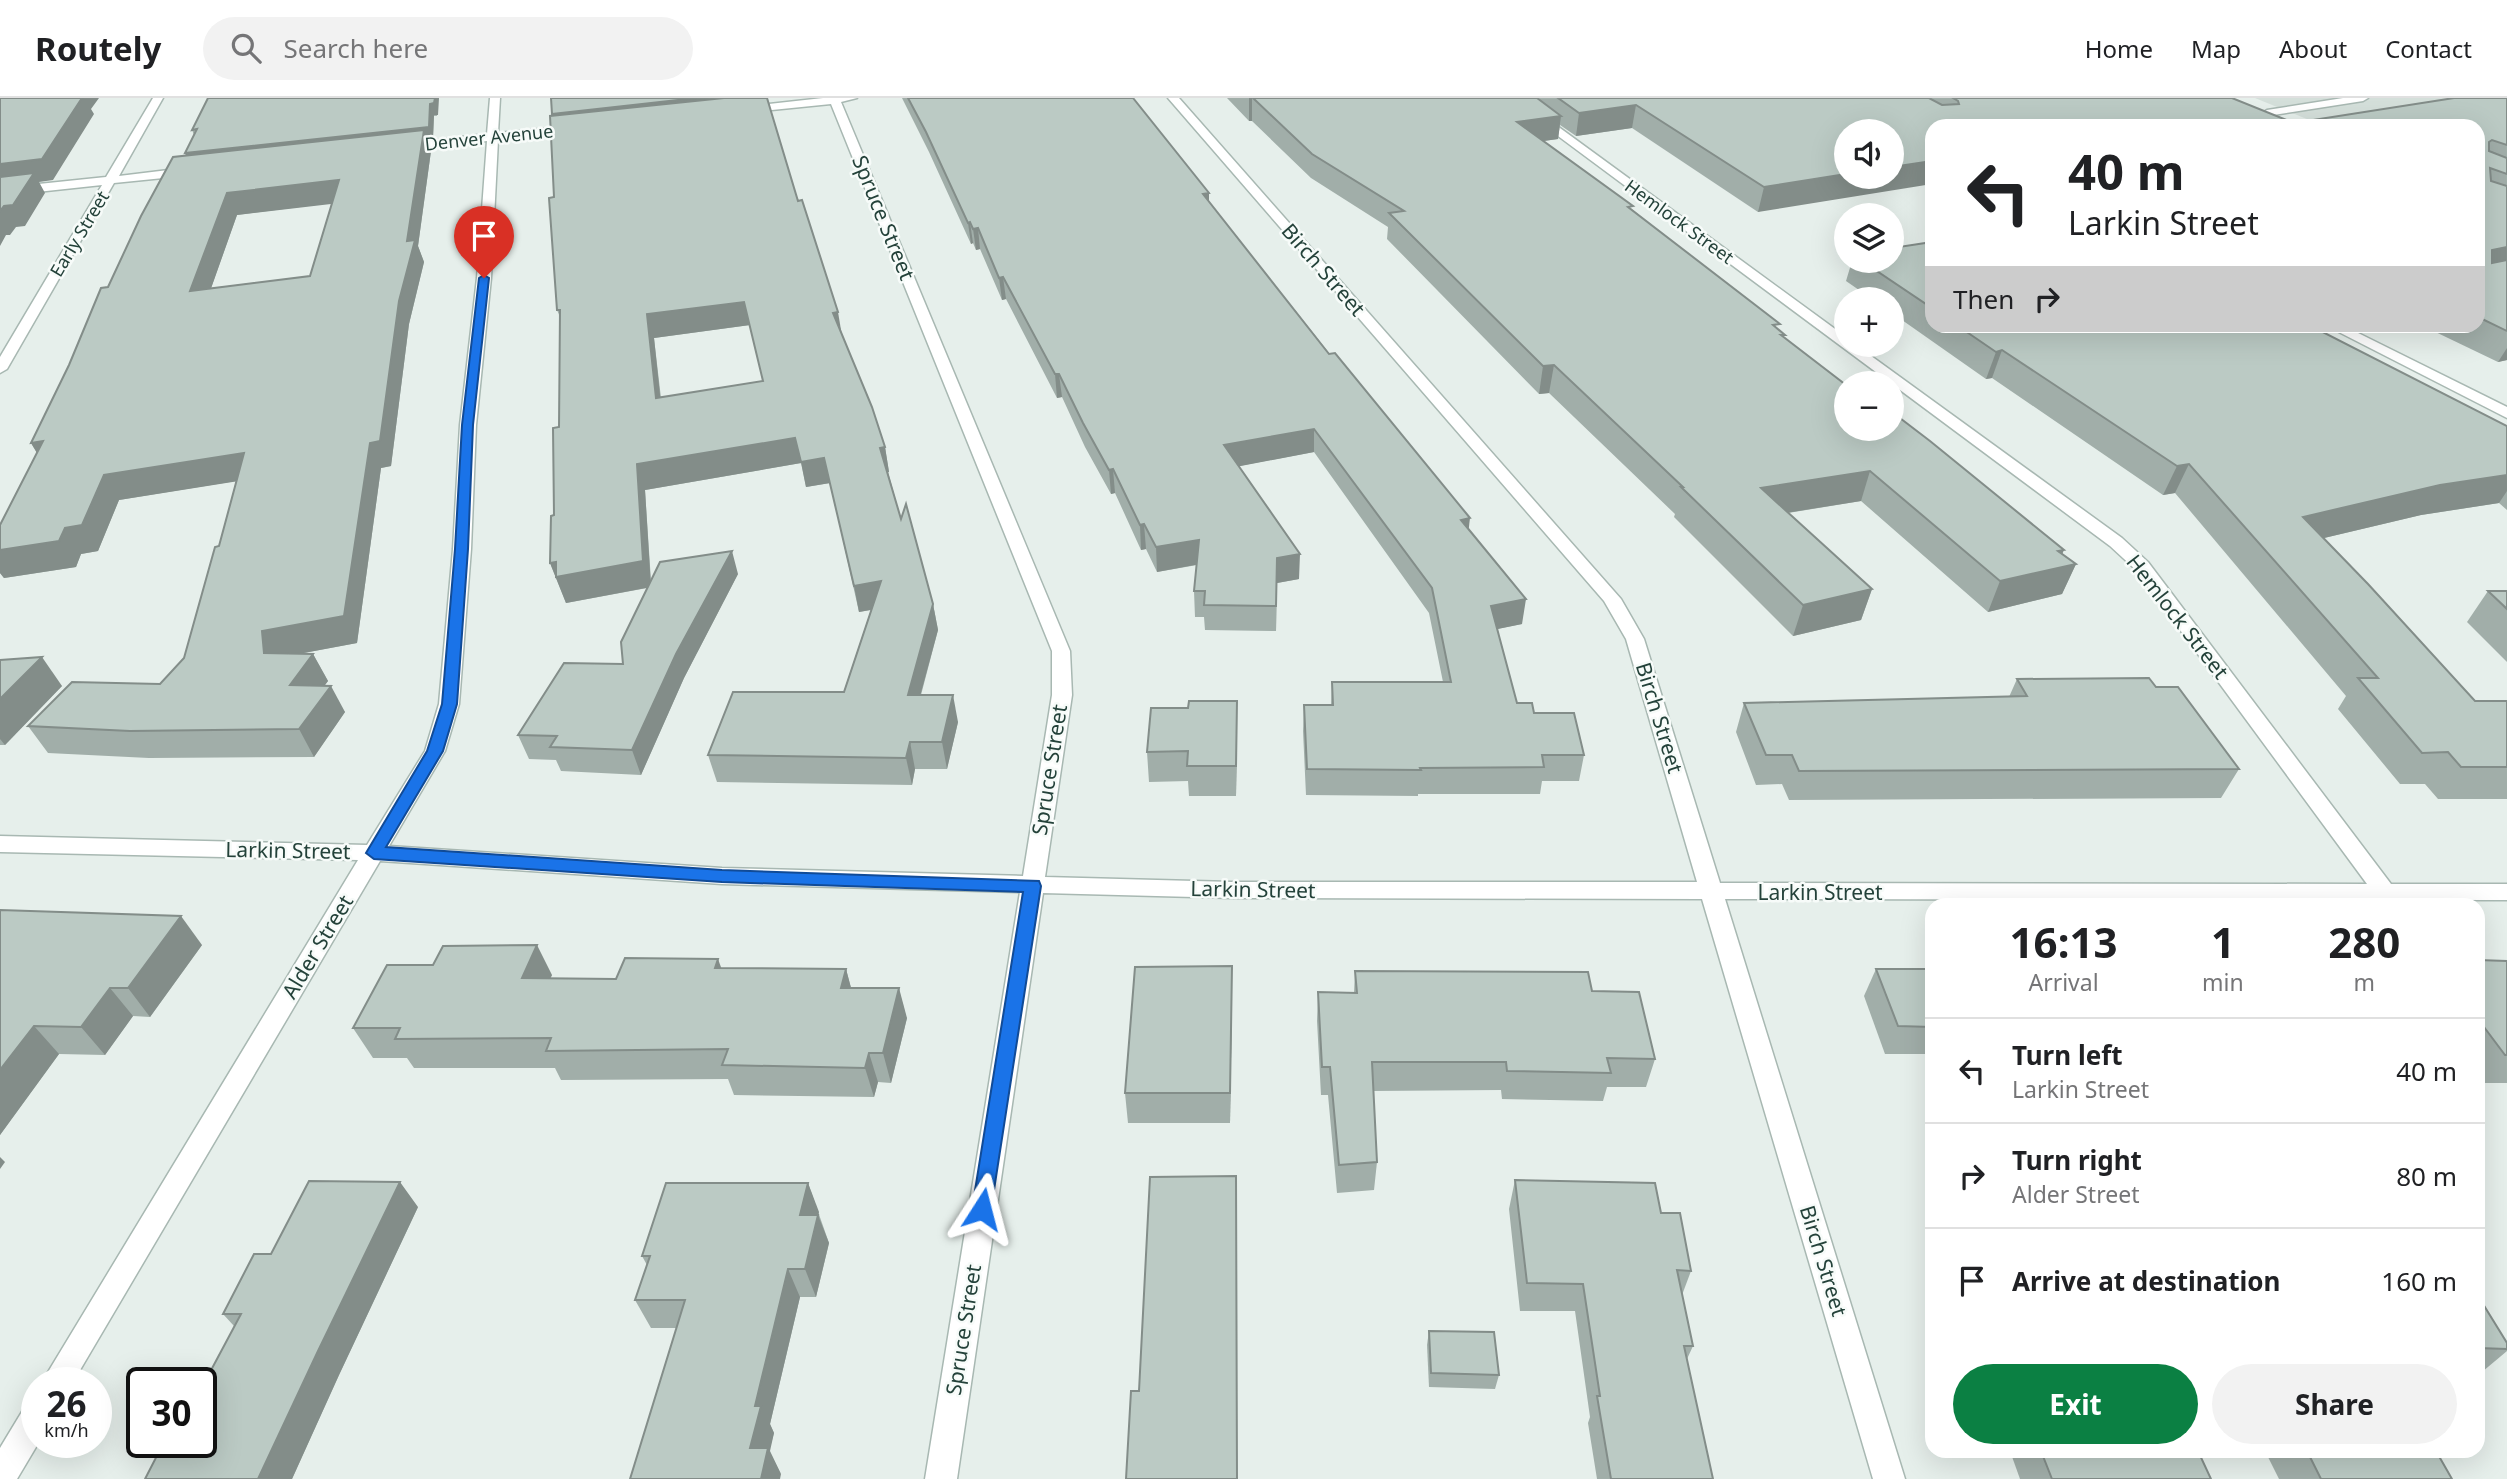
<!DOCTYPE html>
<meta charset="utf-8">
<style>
:root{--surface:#fff;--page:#f2f2f2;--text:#202124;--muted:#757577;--line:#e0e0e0;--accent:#0b8043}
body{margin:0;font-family:"Noto Sans",sans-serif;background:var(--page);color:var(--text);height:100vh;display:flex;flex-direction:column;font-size:26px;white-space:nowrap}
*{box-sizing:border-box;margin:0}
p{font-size:23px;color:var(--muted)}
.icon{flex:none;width:38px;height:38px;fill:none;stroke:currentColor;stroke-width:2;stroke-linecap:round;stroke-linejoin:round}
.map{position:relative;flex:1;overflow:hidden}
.sheet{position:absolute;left:1925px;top:800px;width:560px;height:560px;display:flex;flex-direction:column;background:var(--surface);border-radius:21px;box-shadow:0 7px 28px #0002}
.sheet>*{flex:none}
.hud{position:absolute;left:1925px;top:21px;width:560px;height:214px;border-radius:21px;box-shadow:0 7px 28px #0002;background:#fff;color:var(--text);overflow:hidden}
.tools{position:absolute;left:1834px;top:21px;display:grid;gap:14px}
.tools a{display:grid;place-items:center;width:70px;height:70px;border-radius:50%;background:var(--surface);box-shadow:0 7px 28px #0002;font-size:35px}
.speed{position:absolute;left:21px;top:1269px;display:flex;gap:14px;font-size:35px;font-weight:700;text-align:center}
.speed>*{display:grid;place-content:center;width:91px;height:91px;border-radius:50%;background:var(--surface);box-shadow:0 7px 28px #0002;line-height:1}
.speed small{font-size:18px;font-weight:400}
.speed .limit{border:4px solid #111;border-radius:10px;background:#fff;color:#111}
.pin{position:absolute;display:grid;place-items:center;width:60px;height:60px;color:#fff;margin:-72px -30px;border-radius:50% 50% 50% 0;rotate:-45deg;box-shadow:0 0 7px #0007}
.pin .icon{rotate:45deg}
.me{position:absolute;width:77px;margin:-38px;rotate:9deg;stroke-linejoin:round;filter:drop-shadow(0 0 5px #0008)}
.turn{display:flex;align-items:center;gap:24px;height:147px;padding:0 28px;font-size:32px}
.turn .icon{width:91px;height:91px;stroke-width:2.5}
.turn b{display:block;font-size:49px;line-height:60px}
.then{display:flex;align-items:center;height:66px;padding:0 28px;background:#0003;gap:14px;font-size:26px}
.eta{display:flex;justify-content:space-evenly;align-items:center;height:119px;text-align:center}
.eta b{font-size:42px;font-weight:700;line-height:49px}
.action{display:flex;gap:14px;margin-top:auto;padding:14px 28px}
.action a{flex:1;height:80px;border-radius:42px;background:var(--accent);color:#fff;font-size:28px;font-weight:700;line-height:80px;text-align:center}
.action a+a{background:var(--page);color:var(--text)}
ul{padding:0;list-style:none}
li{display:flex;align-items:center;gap:21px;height:105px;padding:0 28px;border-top:2px solid var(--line)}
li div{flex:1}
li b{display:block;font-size:26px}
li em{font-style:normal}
header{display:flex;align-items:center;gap:42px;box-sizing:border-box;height:98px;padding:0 35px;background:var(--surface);border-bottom:2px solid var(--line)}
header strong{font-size:33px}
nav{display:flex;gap:38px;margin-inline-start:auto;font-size:24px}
.search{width:490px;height:63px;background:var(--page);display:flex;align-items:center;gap:18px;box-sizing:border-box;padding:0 24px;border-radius:38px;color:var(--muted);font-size:26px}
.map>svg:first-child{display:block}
.built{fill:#d4dfda}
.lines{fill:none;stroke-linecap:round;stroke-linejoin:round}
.service-casing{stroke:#a8b8b2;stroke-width:3}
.minor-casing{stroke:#a8b8b2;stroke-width:3}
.service{fill:#fff;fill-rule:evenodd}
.minor{fill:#fff;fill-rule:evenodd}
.wall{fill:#a1aea9;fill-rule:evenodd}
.shaded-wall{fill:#838d89}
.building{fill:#bbcac4;stroke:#838d89;stroke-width:2;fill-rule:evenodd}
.route{fill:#1a73e8;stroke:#114b97;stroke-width:2}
.labels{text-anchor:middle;stroke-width:5;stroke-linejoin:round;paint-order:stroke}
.far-street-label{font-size:18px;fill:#24423a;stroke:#f7fbf9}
.street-label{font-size:21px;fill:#24423a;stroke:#f7fbf9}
</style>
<header>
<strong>Routely</strong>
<div class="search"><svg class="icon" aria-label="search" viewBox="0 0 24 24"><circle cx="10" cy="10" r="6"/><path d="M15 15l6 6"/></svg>Search here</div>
<nav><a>Home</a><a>Map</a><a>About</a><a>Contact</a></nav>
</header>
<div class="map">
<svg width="2507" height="1381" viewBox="0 0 2507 1381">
<rect width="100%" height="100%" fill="#e6efeb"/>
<path class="built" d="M2255,0H2507L2478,28H2324Z"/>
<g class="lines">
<g class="service-casing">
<path id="service" d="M2343,0H2368L2363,3L2267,18L2262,15L2267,12Z"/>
</g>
<g class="minor-casing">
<g id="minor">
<path d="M153,0H163L119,78L193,69L199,73L193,77L114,85L7,271L0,275V259L102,87L0,98V90L106,79Z"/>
<path d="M490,0H500L498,35L579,27L585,30L579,33L498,42L491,180L476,327L471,451L459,606L445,653L389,748L722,770L1023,778L1052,597V553L831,6L743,15L738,12L743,9L823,0H857L841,4L1070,553L1072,597L1045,779L1232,784H1697L1626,541L1604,503L1168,0H1179L1621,501L1644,541L1720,785L2367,786L2136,472L2110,448L1507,0H1519L1846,239V247H1856L2122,440L2148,464L2391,786H2507V802L1725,801L1905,1381H1873L1702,801L1232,800L1043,795L957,1381H925L1020,794L722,786L380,763L73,1284H42L358,762L0,754V738L367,747L425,653L439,606L453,451L460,327L477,180L487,43L402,52L396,49L402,46L487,36Z"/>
<path d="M2327,228H2344L2507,309V320Z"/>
<path d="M37,1303L39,1344L17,1381H0V1350L26,1307Z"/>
</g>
</g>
<use href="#service" class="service"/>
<use href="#minor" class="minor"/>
</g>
<g class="wall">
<path d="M902,0H1133L1209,95V104L1469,431L1522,526L1497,531L1517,605L1534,615L1584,657L1579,683H1542L1540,696H1418V698L1306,697L1303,633L1304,607H1331L1332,584H1443L1429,515L1314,354L1239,368L1299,481L1277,485L1276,533L1205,532L1204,519H1195L1194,493L1197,467L1157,474L1146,451L1141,452L1115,395L1111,396L1085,349L1062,299L1057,300L1006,201L1002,202L980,151L976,152L973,145L971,146L929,54Z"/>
<path d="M1227,0H2232L2294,25L2507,0V262L2498,264L2423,228H2478V28H1932L1758,114L1632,30L1576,38L1560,27L1558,41L1543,43L1633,112L1779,232L1784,240L2076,466L2062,496L1988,514L1861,403L1788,415L1872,491L1861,522L1793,538L1674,419L1675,416L1549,295L1539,296L1387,141L1388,129L1311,80L1252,23H1249Z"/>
<path d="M552,16L798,103L842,237L885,349L889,374H888L901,421L933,506L938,532L921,597L958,624L947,671H915L912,687L717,684L708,657L844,594L871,512L859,514L830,385L806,389L801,365L645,392L651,483L738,476L684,580L641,677L561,673L556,662L529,661L518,637L623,566L647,490L566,505L550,465L559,329L560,219L557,212ZM750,227L763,283L661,300L654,240Z"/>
<path d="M434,17L433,40L427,41L431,53L418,148L424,164L409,226L391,368L381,370L357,545L298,556H313L328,583L324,588L345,614L314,659L149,660L48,655L28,628L160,586L184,560L219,448L236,383L119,402L98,453L81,456L76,469L4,480L0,475V427L37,355L31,345L108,189L186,58L185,55L194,37L192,32L438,17ZM332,105L310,178L211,190L237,117Z"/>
<path d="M1932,144V228H2311L2507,328V412L2499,405L2421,417L2324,440L2475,603H2507V701H2438L2425,686H2400L2338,611L2346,598L2175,395L2163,397L1992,280L1986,281L1892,215V201H1872L1846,183L1852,163H1892Z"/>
<path d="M2488,493H2507V564L2467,524Z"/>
<path d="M0,562L62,588L5,647H0Z"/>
<path d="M2017,581L2156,589L2239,671L2221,700L1789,702L1782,686L1756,687L1736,634L1744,605L2009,599Z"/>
<path d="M1237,633L1236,698H1189L1188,683L1149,684L1147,654Z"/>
<path d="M0,812L202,847L150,919L133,918L105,957L59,956L0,1037Z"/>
<path d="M2478,862L2507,863V985H2479L2478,983Z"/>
<path d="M721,870L846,871L851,890L907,920L891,985L878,984L874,999L734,997L728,981L561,982L555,970H414L407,960H373L353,930L552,877L550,880L616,881Z"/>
<path d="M1876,871H1932V956H1885L1864,898Z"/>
<path d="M1355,873L1592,893L1655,961L1646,989H1607L1603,1003L1502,1001L1501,992L1373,993L1377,1064L1374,1092L1337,1095L1328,997H1321L1317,923L1318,894L1354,895Z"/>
<path d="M1232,898L1230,1025H1128L1125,995Z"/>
<path d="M1515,1082L1661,1115L1691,1173L1682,1197L1693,1248L1687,1261L1713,1381H1597L1588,1325L1590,1319L1575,1213H1520L1509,1111Z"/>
<path d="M808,1085L829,1145L816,1199H800L770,1326L774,1335L769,1353L781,1376L676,1230H651L635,1202L647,1167L642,1158Z"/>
<path d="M418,1109L339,1277L292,1381H145L201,1344L234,1228L223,1216L271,1156Z"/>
<path d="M2478,1206L2507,1245V1253L2482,1274H2478Z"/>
<path d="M1429,1233L1499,1277L1495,1291L1429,1289L1427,1247Z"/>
<path d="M2010,1353H2198L2211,1381H2020Z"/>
<path d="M2265,1353H2436L2452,1381H2279Z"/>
</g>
<g class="shaded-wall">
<path d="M78,0H99L91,11L94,16L53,82L39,84L45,95L25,128L16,129L10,137H6L0,148V66Z"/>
<path d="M435,0H439L438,17H434L433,40L427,41L431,53L418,148L424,164L409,226L391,368L381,370L357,545L277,560L264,555L262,533L370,345L407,143L423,41L190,67L185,55L430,6Z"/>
<path d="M696,0H766L555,27L552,16Z"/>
<rect x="1249" y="0" width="3" height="23"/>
<path d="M1636,7L1632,30L1576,38L1579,15Z"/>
<path d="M1561,18L1558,41L1514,47L1517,24Z"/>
<path d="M1932,63V86L1758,114L1764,89L1846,76V79H1892V69Z"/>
<path d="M339,82L348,104L237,117L202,216L190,193L227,95Z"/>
<path d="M1209,95V116L1203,96Z"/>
<path d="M970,124L973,145L971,146L968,125Z"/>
<path d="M978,130L980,151L976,152L973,131Z"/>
<path d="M2507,149V172L2478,178L2492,152Z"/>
<path d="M1003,179L1006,201L1002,202L999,180Z"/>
<path d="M744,204L750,227L654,240L663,325L656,300L647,216Z"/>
<path d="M838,214L842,238L833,215Z"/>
<path d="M2507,250V262L2498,264Z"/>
<path d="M2002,252L1992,280L1986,281L1996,254Z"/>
<path d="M1554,267L1549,295L1539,296L1543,268Z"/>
<path d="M1055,276H1059L1062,299L1057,300Z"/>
<path d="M1314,331V354L1225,371L1224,347Z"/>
<path d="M795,340L801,365L645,392L651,489L566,505L550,465L556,464L637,366Z"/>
<path d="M43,343L46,370L31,345Z"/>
<path d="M885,349L889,374L885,375L880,350Z"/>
<path d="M244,355L257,380L119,402L98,453L81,456L76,469L4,480L0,475V452L65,430L104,377Z"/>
<path d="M824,360L830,385L806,389L801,364Z"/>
<path d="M2189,366L2175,395L2163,397L2177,368Z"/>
<path d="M1113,371L1115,395L1111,396L1109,372Z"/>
<path d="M1870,373L1861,403L1754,420L1761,390Z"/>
<path d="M2507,377V393L2499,405L2421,417L2286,449L2303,419L2440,387Z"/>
<path d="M1470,420L1467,445L1461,422Z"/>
<path d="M1144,426L1146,451L1141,452L1140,427Z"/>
<path d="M1199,442L1200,466L1157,474L1156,449Z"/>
<path d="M2064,452L2056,470L2076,466L2062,496L1988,514L2000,483L2058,453Z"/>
<path d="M732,453L738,476L684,580L641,677L632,652L676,556Z"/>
<path d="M1300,456L1299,481L1277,485L1276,533L1277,460Z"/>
<path d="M881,483L886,509L859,514L854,488Z"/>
<path d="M1872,491L1861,522L1793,538L1803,507Z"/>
<path d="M1526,501L1522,526L1488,533L1491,508Z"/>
<path d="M933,506L938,532L913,624L908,597Z"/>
<path d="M313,556L328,583L305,614L290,587Z"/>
<path d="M42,559L62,588L5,647L0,641V601Z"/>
<path d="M331,588L345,614L314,659L299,631Z"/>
<path d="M953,597L958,624L947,671L942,644Z"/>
<path d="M1237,603V633L1236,698V668Z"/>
<path d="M910,644L915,671L912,687L906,660Z"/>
<path d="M181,818L202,847L150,919L128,890Z"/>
<path d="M537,847L552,877L537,910L522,880Z"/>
<path d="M718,861L729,891L715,870Z"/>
<path d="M1232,868V898L1230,1025V995Z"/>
<path d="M846,871L854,901L841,890Z"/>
<path d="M110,890L133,918L105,957L81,929Z"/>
<path d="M899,890L907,920L891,985L883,955Z"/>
<path d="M34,928L59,956L0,1037V972Z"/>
<path d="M869,955L878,984L874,999L865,970Z"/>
<path d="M0,1059L5,1064L0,1071Z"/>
<path d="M400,1084L418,1109L339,1277L292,1381H258L318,1253Z"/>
<path d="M808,1085L819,1114L811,1146L800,1117Z"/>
<path d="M818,1117L829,1145L816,1199L805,1171Z"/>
<path d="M788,1171L800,1199L770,1326L774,1335L770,1353L781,1376L780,1381H761L750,1350L755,1308Z"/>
</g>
<g class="building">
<path d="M0,0H82L42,61L0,66Z"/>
<path d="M208,0H435L434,5L430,6L429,29L185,55L197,31L192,32Z"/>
<path d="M551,0H696L552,16Z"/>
<path d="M724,0H767L798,103L802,102L838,214L833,215L872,309L885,349L880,350L901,421L906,406L933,506L908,597H953L942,644H910L906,660L708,657L733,594H844L881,483L854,488L824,360L801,364L795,340L637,366L643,463L556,479V464L550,465L551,418L554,417L553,330L559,329L560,212H557L549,100L554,99L550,18ZM744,204L763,283L656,300L647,216Z"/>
<path d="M908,0H1133L1209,95L1203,96L1329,256L1335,255L1470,420L1461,422L1526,501L1491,508L1517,605H1532L1534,615H1574L1584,657H1542L1544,669L1420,670L1421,672L1307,671L1304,607H1333L1332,584H1451L1432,490L1314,331L1224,347L1300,456L1277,460L1276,508L1204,507L1205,493H1194L1199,442L1156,449L1144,426L1140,427L1113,371L1109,372L1083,325L1059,276H1055L1003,179L999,180L978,130L973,131L970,124L968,125L926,34Z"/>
<path d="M1253,0H1537L1561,18L1517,24L1633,108L1628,109L1780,226L1773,227L1785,237H1781L1846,287V331H1892V314L1930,343L2064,452L2058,453L2076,466L2000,483L1870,373L1761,390L1872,491L1803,507L1681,389H1683L1554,267L1543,268L1389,115L1404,113L1312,56Z"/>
<path d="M1558,0H1929L1942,7L1959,6L1958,3L1953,0H2232L2294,25L2454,0H2507V47L2492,42L2489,44V53L2507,60V76L2490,70L2491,83L2507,88V149L2492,152V165L2507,162V233L2478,219V28H1932V63L1892,69V33H1846V76L1764,89L1636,7L1579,15Z"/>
<path d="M424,32L407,143L415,142L399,203L380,343L370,345L344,518L262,533L264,555L313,556L290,587L331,588L299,631L130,633L28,628L72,584L160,586L184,560L215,449L219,448L244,355L104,377L82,427L65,430L59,443L0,452V427L43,343L31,345L69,267L101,190L108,189L141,118L173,59ZM339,82L310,178L190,193L227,95Z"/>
<path d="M34,75L13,107L4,108L0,113V79Z"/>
<path d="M1932,144V210L1862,163H1892V150Z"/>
<path d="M1958,228H2311L2507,328V377L2440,387L2303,419L2368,486L2475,603H2507V669H2461L2448,654L2422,655L2358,580H2378L2189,366L2177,368L2002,252L1996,254Z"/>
<path d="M732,453L676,556L632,652L550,649L557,638L518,637L564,565L623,566L621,544L660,464Z"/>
<path d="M2488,493H2507V511Z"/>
<path d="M42,559L0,601V562Z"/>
<path d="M2149,580L2156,589H2178L2239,671L1799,673L1792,657H1766L1744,605L2027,598L2017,581Z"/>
<path d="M1189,603H1237L1236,668H1187L1188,653L1147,654L1151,610H1188Z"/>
<path d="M0,812L181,818L128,890H110L81,929L34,928L0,972Z"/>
<path d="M537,847L522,880L616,881L625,860L718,861L715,870L846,871L841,890H899L883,955H869L865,970L722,967L728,951L546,953L551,940L395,941L400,930H353L387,867H433L443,848Z"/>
<path d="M2478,862L2507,863V957H2505L2478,921Z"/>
<path d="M1232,868L1230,995H1125L1135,869Z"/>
<path d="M1876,871H1932V929L1898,928Z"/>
<path d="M1355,873L1588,874L1592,893L1639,894L1655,961L1607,960L1611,975L1507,973L1506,964H1372L1377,1064L1339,1067L1330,969H1322L1318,894L1357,895Z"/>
<path d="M1236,1078L1237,1381H1126L1131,1293H1139L1150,1079Z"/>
<path d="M1515,1082L1655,1085L1661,1115H1680L1691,1173L1677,1172L1693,1248H1684L1713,1381H1611L1597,1298H1600L1583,1186L1527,1185Z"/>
<path d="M309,1083L400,1084L318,1253L258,1381H145L164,1344H201V1291L241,1216H223L254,1156H271Z"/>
<path d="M666,1085H808L800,1117H818L805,1171H788L755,1308H761L750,1350H768L761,1381H630L685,1202H635L650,1158H642Z"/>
<path d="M2478,1206H2483L2507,1245V1251L2478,1250Z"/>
<path d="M1429,1233L1494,1234L1499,1277L1431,1275Z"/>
<path d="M2041,1353H2198L2211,1381H2052Z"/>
<path d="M2307,1353H2436L2452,1381H2321Z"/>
</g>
<path class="route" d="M484,177L489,180L473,327L468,451L457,606L443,653L386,749L722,772L1039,783L1041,788L990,1118L982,1120L975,1118L972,1111L1023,794L722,784L374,761L366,755L427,653L442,606L455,451L462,327L479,180Z"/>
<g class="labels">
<g class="far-street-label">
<text transform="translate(489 40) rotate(-6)" y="6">Denver Avenue</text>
<text transform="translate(1679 124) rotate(36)" y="6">Hemlock Street</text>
<text transform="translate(80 136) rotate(-59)" y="6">Early Street</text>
</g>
<g class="street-label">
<text transform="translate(883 120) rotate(68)" y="7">Spruce Street</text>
<text transform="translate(1323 172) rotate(49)" y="7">Birch Street</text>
<text transform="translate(2177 519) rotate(52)" y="7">Hemlock Street</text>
<text transform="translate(1659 620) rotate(73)" y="7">Birch Street</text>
<text transform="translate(1050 672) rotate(-81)" y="7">Spruce Street</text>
<text transform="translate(288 753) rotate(1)" y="7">Larkin Street</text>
<text transform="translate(1253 792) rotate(1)" y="7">Larkin Street</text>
<text x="1820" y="802">Larkin Street</text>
<text transform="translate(318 849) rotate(-59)" y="7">Alder Street</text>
<text transform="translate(1823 1163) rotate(73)" y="7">Birch Street</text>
<text transform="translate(964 1232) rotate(-81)" y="7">Spruce Street</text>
</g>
</g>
</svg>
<div class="tools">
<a><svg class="icon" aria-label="sound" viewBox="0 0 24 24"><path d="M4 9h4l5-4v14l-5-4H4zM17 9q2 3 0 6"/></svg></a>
<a><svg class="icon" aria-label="layers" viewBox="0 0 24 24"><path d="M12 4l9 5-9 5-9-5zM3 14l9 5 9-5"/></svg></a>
<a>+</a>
<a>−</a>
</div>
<div class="speed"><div>26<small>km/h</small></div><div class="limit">30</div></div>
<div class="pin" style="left:484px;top:180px;background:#d93025"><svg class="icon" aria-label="arrive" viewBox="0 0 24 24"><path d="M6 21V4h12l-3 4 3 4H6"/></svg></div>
<svg class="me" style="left:982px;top:1111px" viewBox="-20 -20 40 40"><path d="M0-17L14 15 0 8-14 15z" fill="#1a73e8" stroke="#fff" stroke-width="4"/></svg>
<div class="hud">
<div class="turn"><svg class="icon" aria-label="left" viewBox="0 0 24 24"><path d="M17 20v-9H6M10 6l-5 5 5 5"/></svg><div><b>40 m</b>Larkin Street</div></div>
<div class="then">Then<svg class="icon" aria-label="right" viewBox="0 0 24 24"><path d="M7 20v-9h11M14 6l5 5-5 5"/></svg></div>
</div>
<section class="sheet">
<div class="eta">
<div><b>16:13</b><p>Arrival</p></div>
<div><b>1</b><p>min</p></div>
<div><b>280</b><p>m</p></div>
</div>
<ul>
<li><svg class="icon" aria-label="left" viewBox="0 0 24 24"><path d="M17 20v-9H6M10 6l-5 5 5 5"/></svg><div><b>Turn left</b><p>Larkin Street</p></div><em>40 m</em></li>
<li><svg class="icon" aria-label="right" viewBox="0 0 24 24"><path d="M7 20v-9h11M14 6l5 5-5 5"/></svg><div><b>Turn right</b><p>Alder Street</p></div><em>80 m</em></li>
<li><svg class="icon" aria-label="arrive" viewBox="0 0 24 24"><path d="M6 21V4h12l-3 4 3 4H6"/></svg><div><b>Arrive at destination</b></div><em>160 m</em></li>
</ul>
<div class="action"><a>Exit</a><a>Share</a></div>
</section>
</div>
